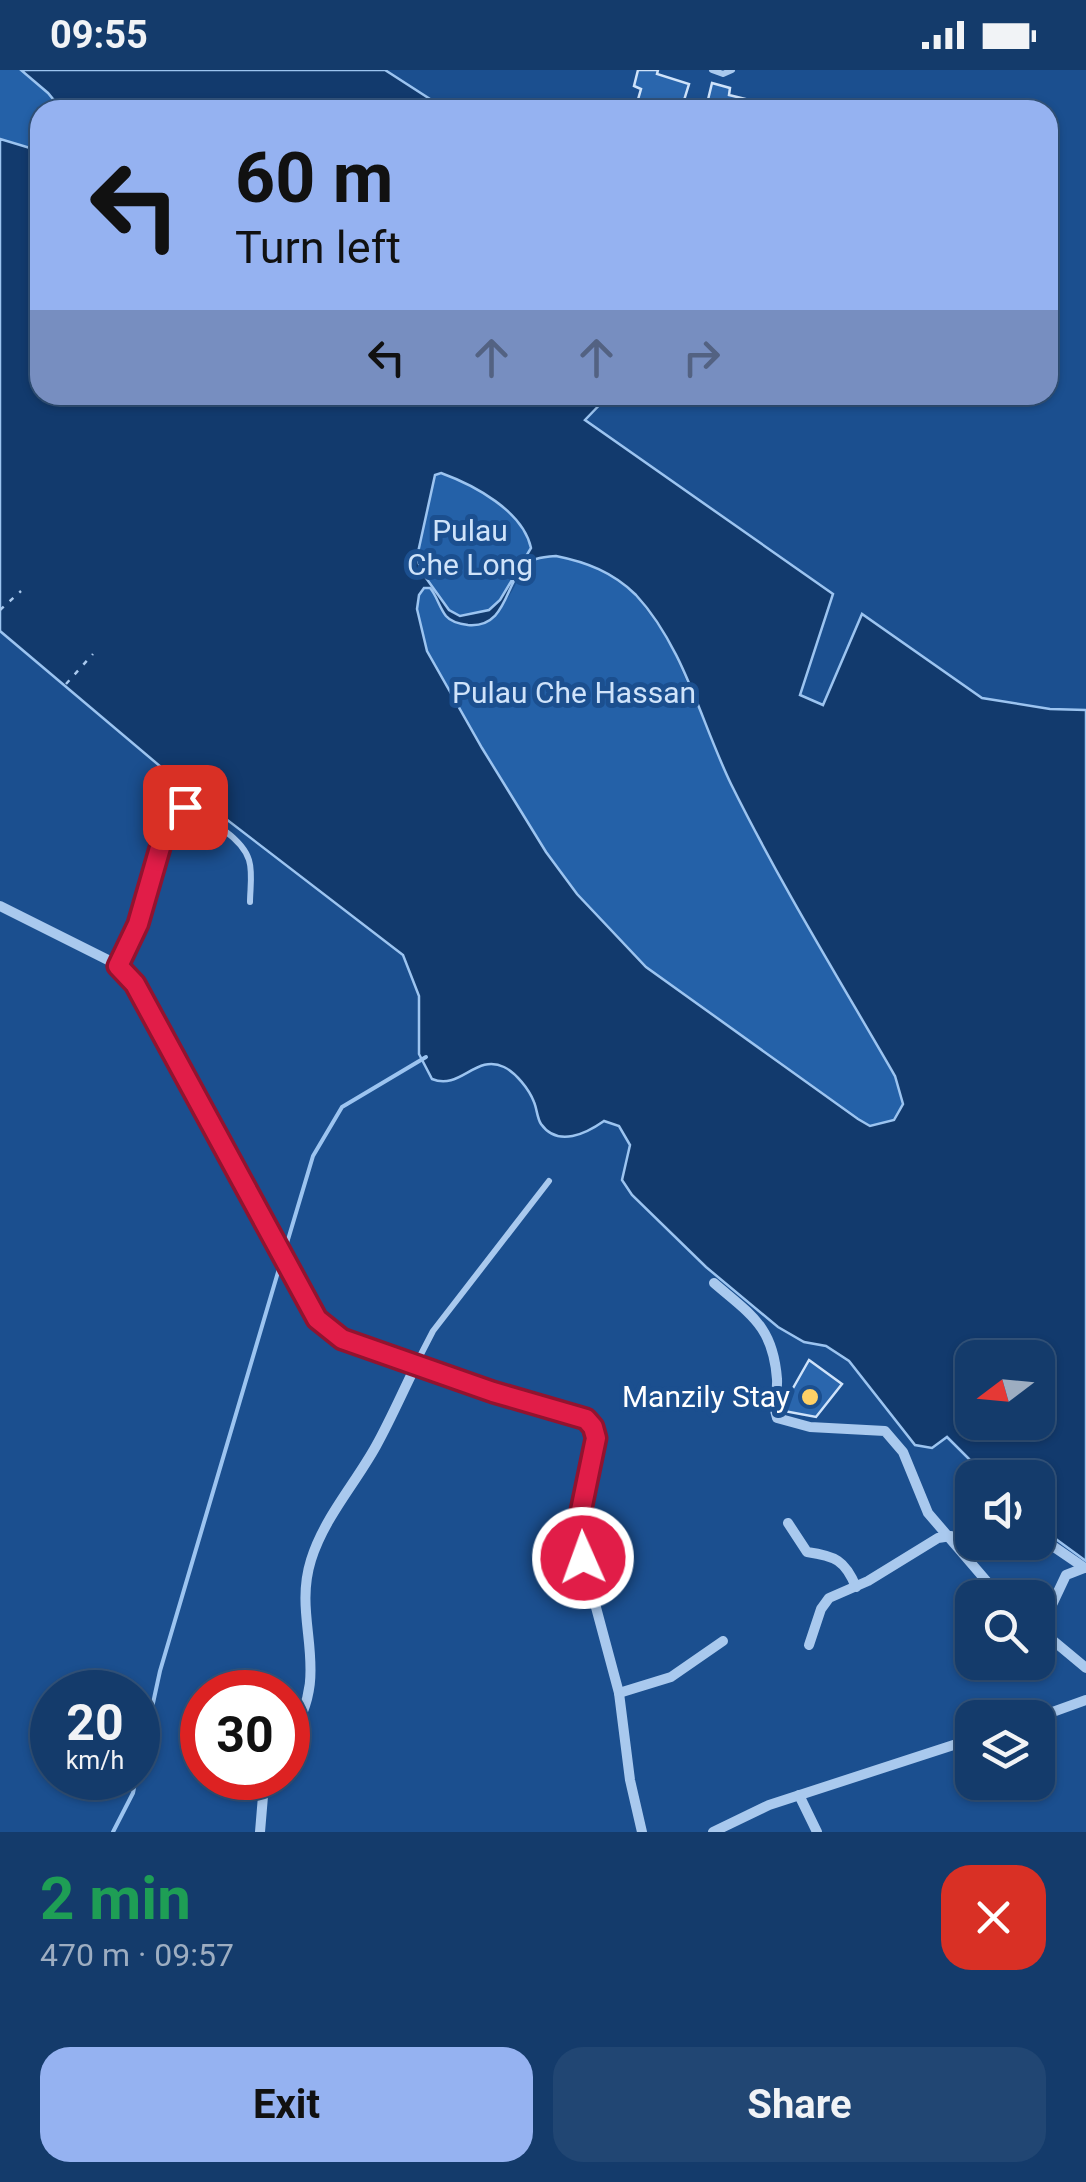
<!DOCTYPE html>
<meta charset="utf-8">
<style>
:root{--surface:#143b6b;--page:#214673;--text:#f1f3f6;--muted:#9dadc1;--line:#33557e;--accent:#95b2f1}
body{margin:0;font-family:Roboto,sans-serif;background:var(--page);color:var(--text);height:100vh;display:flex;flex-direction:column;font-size:38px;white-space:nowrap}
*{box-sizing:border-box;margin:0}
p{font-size:32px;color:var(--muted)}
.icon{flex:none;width:55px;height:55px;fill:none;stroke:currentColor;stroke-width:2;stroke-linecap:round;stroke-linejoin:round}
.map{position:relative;height:1762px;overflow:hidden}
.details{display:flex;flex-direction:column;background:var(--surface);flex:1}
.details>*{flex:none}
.guide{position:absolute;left:30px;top:30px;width:1028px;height:305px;border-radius:30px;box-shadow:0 2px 8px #0004,0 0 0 2px var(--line);background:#95b2f1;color:#111;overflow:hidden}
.needle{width:65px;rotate:254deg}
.fabs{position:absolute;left:955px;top:1270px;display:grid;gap:20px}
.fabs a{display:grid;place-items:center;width:100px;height:100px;border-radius:20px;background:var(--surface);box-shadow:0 2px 8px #0004,0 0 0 2px var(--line);font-size:50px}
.speed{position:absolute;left:30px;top:1600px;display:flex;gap:20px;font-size:50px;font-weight:700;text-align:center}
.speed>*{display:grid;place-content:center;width:130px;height:130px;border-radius:50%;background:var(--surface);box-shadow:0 2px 8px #0004,0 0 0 2px var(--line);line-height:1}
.speed small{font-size:25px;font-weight:400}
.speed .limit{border:15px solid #d22;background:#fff;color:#111}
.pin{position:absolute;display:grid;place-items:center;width:85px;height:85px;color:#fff;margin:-42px;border-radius:20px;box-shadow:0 5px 15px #0006}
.me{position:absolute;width:110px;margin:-55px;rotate:358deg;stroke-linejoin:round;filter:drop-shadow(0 0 8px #0008)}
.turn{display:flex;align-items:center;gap:35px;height:210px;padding:0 40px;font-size:45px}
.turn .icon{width:130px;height:130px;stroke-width:2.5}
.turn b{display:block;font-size:70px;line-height:85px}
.lanes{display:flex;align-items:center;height:95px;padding:0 40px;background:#0003;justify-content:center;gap:50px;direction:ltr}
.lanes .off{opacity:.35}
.round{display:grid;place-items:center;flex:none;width:105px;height:105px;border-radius:30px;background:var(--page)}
.head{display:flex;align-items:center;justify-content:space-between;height:170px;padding:0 40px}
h1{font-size:60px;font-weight:700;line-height:75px;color:#1e9e55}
.button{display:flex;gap:20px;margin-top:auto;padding:20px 40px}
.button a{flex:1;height:115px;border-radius:30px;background:var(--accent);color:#111;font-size:40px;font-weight:700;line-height:115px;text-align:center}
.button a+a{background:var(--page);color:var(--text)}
.status{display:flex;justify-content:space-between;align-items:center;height:70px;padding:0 50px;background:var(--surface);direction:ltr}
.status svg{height:28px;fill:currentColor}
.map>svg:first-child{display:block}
.green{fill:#2461a8}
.water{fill:#123a6d;stroke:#9cc4f0;stroke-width:2.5;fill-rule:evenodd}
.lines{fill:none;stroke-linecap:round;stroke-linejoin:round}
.stream{stroke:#9cc4f0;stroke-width:4}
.building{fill:#2a66ad;stroke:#cfe3fa;stroke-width:2.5}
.path{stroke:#a9c9ee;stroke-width:2.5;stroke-dasharray:5 8;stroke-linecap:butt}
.service{stroke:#a9c9ee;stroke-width:6}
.minor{stroke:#a9c9ee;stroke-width:10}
.route-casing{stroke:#92132f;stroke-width:25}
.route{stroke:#e11d48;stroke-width:18}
.poi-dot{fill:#ffd166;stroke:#1b4f8f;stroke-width:4}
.labels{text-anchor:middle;stroke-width:10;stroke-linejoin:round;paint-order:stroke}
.park-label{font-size:30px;fill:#cfe3fa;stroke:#1b4f8f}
.poi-label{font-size:30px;fill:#fff;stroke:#1b4f8f;text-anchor:end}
</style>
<div class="status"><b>09:55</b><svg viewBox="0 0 49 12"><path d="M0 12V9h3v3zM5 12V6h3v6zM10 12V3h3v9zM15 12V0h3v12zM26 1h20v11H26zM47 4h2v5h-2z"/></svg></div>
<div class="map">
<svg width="1086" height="1762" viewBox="0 0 1086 1762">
<rect width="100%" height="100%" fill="#1b4f8f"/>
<g class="green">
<path d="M0,0H21L48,23L62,40H40V81L0,69Z"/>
<path d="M441,403C474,416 522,440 531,478L500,530L489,540L460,546L449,540L421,501L417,487L435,405Z"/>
<path d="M555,486L594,494L634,523L668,569L730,712L895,1006L903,1035L894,1050L870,1056L858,1049L646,897L577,824L546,782L482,678L427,581L417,539L419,525L424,518L430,517L444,544L478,555C487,546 502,537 509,526C527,500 513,490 555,486Z"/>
</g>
<g class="water">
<path d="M21,0H385L447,40H62L48,23Z"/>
<path d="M0,69L40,81V325H609L585,350L833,524L800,625L823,635L862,544L982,628L1050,639L1086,640V1491L1038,1456V1408L987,1407L947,1367L932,1378L915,1375L849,1291L826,1276L804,1272L778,1257L706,1197L632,1125L622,1110L630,1075L619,1056L604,1051C587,1063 558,1078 541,1054C537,1048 537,1039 534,1032C529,1019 516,1003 504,997C476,983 460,1021 432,1009L419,984V926L403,885L187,719L0,561ZM441,403C474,415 523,441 531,478L500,530L489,540L460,546L449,540L421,501L417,487L435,405ZM556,486C586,492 613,502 636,525C684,577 701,652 731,714C781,815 839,909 895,1006L903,1034L894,1050L870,1056L858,1049L646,897L577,824L546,782L482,678L427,581L417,539L419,525L424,518H430C437,526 439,537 446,546C451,552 460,554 468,555C504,558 505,520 520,501C530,488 541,487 556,486ZM972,1288H1038V1352H972Z"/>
</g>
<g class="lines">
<g class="stream">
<path d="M284,1183L313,1086L342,1037L426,987"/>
<path d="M138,1702L160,1601L281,1192"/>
<path d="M113,1762L133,1723L136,1708"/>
</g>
</g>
<g class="building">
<path d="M638,0H658L657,4L689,14L681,40H635L641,19L634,16Z"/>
<path d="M712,13L730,18L729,25L774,36L773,40L706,38Z"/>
<path d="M809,1290L842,1314L816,1347L784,1341V1334Z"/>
</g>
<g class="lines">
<g class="path">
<path d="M0,540L21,521"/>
<path d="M66,614L93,584"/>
</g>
<g class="service">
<path d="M712,0L723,4L732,0"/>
<path d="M149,810L170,743L185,737C205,748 242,766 249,790C253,803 250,819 250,832"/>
<path d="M417,1292L433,1261L549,1111"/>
</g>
<g class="minor">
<path d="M0,836L118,895L135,914L317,1249L342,1269L493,1322L586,1349L593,1357L595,1368L579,1450L583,1489L619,1623L630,1710L642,1762"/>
<path d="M118,895L138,854L149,811"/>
<path d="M714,1213C751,1245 773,1256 777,1309C778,1323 772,1335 777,1348L810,1357L885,1361L903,1382L928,1443L1001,1528"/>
<path d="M788,1453L807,1482C835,1486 845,1490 856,1517"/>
<path d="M1038,1466L1085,1498"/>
<path d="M1038,1558L1086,1598"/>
<path d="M1040,1560L1066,1505L1084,1498"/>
<path d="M809,1575L821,1539L829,1528L868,1511L938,1468L951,1466"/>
<path d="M619,1623L671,1607L723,1571"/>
<path d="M1036,1648L1086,1630"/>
<path d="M288,1669C335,1602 291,1554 311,1490C324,1448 355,1414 376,1376C391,1349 403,1321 417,1293"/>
<path d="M799,1725L817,1762"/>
<path d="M260,1762L263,1726L269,1708"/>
<path d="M713,1762L769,1735L972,1669"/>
</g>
</g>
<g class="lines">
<g class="route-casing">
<path id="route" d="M185,737L170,743L138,854L118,896L135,914L317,1249L342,1269L493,1322L586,1349L593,1357L596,1368L579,1450L583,1488"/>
</g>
<use href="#route" class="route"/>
</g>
<circle class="poi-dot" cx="810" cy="1327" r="10"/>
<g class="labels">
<g class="park-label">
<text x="470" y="471">Pulau<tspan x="470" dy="34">Che Long</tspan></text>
<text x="574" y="633">Pulau Che Hassan</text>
</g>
<g class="poi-label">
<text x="790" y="1337">Manzily Stay</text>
</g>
</g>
</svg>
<div class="fabs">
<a><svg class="needle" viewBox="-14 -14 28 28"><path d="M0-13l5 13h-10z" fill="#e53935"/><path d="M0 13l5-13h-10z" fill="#9dadc1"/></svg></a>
<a><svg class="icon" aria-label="sound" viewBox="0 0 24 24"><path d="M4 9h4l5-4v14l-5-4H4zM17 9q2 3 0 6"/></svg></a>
<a><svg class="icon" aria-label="search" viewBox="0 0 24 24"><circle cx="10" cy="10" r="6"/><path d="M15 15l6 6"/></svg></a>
<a><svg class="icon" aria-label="layers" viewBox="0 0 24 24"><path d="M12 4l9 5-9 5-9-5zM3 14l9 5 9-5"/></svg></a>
</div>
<div class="speed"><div>20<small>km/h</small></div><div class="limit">30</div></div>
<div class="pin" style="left:185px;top:737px;background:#d93025"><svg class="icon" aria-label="arrive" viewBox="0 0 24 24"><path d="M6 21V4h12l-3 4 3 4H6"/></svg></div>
<svg class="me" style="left:583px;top:1488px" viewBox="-20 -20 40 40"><circle r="17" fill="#e11d48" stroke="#fff" stroke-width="3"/><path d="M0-11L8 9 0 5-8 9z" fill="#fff"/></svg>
<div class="guide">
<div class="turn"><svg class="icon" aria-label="left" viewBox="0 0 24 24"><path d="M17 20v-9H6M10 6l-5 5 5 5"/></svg><div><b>60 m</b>Turn left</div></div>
<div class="lanes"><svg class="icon" aria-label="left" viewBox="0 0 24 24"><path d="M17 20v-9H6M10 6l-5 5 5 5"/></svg><svg class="icon off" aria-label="ahead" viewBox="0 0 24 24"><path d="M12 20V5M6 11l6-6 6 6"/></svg><svg class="icon off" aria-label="ahead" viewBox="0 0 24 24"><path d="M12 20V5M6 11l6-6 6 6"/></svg><svg class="icon off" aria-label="right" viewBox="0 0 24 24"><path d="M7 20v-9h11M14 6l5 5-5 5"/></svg></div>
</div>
</div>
<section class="details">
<div class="head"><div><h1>2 min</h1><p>470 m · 09:57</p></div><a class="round" style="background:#d93025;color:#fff"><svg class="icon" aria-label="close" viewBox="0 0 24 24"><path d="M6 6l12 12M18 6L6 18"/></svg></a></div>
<div class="button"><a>Exit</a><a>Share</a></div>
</section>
